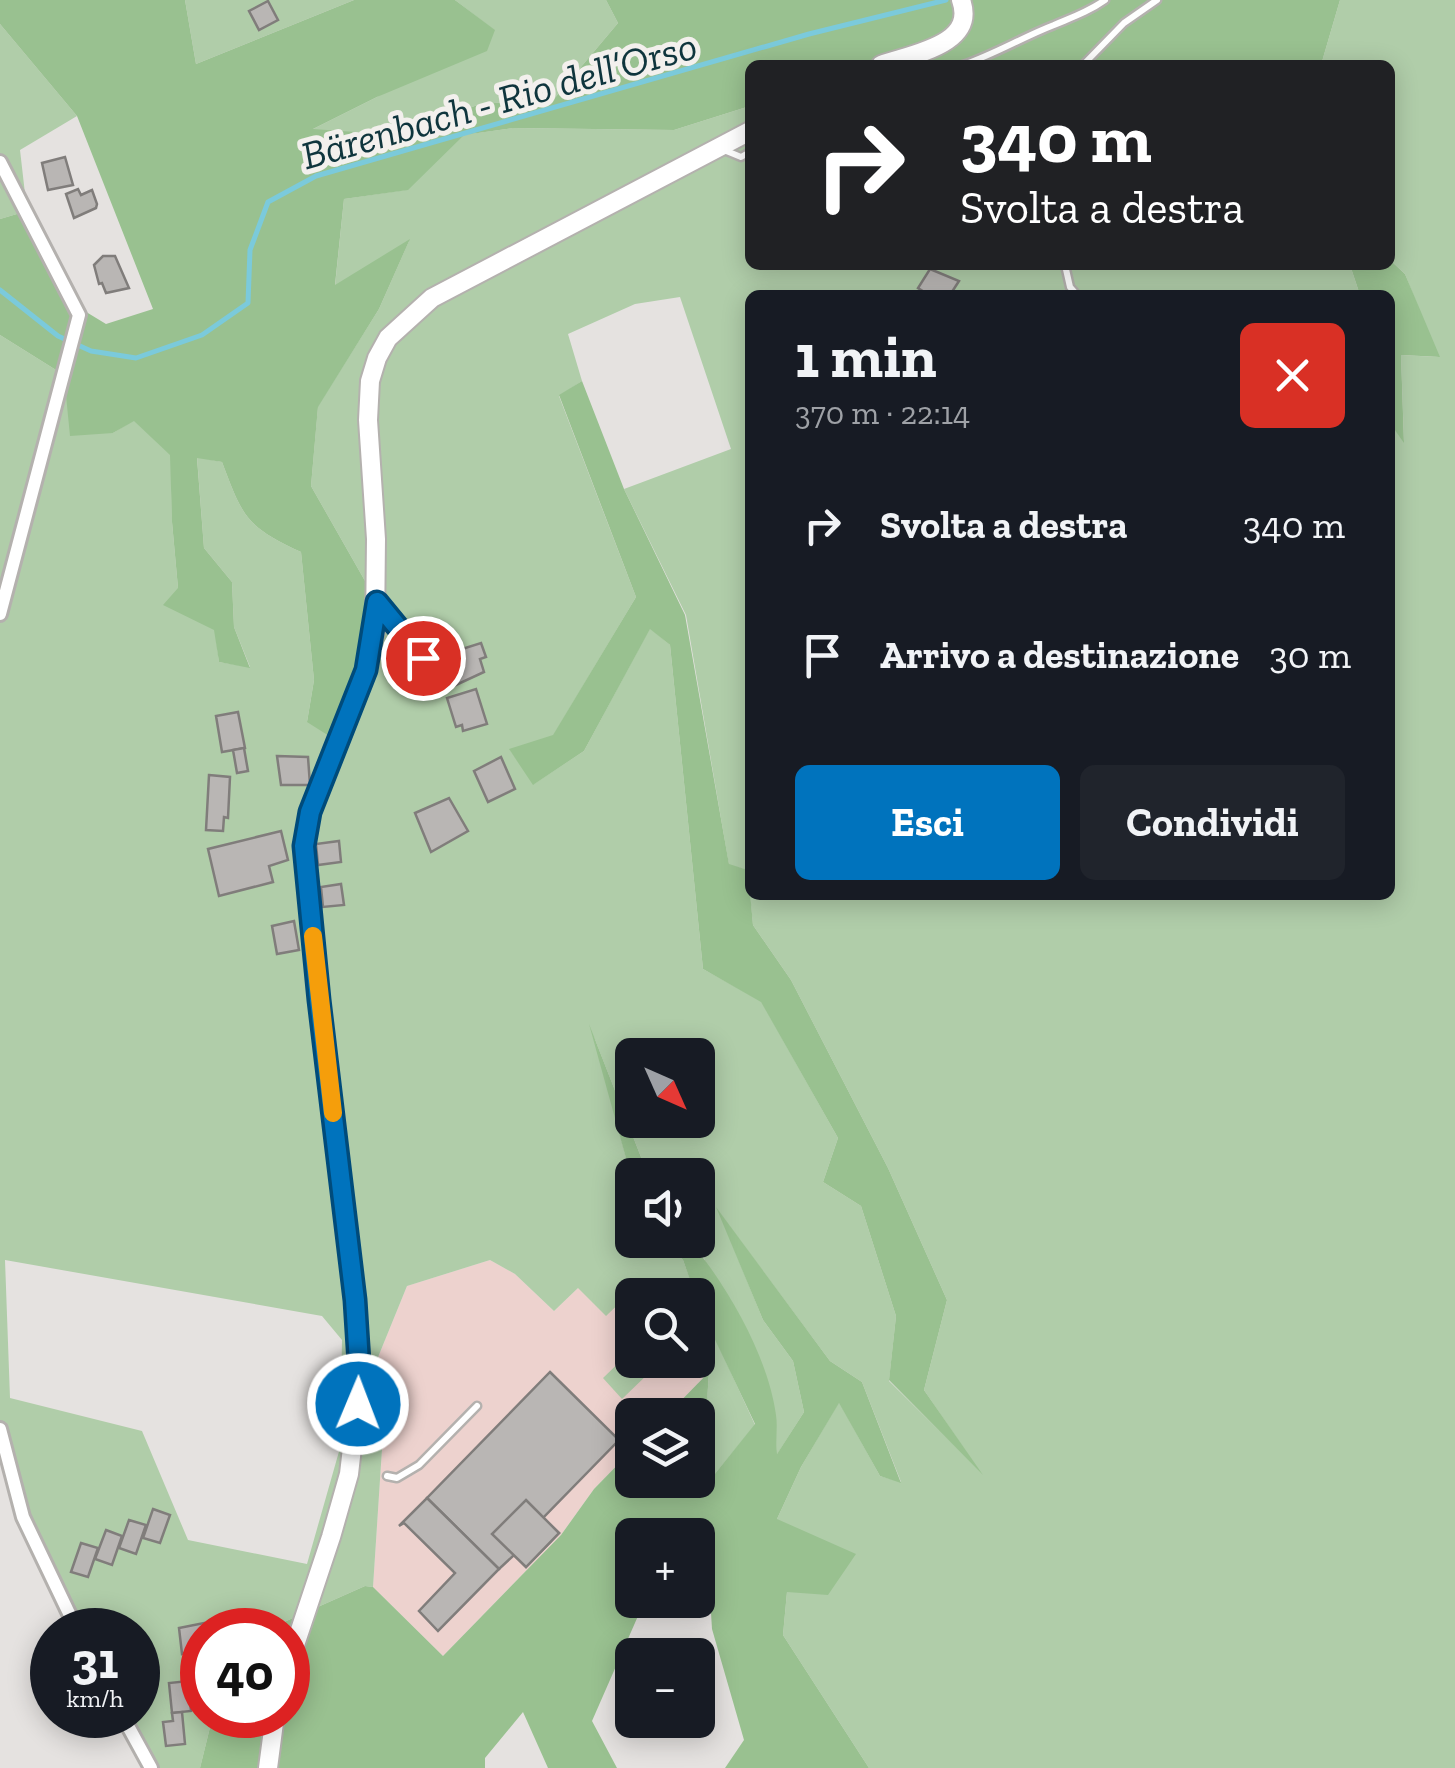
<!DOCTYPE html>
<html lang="it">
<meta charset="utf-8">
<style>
:root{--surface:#171b24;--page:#20242c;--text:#f1f3f6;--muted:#9ea1a6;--accent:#0073bd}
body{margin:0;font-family:"Zilla Slab",serif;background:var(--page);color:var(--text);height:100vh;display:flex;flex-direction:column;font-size:38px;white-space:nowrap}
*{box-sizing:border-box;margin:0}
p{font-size:32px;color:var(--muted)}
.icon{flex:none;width:55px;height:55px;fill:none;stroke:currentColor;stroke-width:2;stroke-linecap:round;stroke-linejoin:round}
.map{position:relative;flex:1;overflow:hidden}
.details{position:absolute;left:745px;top:290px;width:650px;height:610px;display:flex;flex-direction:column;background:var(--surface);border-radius:15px;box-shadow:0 5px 25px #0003}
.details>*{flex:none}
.guide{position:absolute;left:745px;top:60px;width:650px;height:210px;border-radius:15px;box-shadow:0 5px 25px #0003;background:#202124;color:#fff;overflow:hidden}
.needle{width:65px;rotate:135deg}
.buttons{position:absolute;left:615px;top:1038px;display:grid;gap:20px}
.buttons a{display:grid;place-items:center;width:100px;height:100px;border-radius:15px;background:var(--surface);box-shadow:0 5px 25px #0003;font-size:50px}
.speed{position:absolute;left:30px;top:1608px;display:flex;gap:20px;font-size:50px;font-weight:700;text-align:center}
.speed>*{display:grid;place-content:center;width:130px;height:130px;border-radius:50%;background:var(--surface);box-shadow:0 5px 25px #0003;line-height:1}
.speed small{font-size:25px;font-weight:400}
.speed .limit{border:15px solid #d22;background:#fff;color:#111}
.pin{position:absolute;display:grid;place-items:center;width:85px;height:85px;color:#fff;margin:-42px;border:5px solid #fff;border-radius:50%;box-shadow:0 2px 10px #0007}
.me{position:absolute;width:110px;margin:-55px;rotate:1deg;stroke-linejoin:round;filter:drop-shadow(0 0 8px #0008)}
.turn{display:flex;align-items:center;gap:35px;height:210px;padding:0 50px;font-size:45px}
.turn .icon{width:130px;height:130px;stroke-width:2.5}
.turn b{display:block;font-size:70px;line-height:85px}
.round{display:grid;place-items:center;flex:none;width:105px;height:105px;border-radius:15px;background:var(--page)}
.summary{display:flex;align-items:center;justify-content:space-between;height:170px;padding:0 50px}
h1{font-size:60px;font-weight:800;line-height:75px}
.primary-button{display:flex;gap:20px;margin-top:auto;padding:20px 50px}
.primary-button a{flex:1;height:115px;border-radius:15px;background:var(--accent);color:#fff;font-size:40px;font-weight:800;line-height:115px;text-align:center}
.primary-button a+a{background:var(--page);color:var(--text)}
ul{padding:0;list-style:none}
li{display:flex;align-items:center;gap:30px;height:130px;padding:0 50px}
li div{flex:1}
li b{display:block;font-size:38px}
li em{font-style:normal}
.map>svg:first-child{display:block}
.commercial{fill:#edd2ce}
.green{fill:#b0cda9;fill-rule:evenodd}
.forest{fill:#99c190}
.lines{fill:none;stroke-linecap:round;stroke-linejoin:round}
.stream{stroke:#7bcadb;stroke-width:5}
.building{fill:#b9b6b4;stroke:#807d7b;stroke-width:2.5}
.lane-casing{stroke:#b4b1ae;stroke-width:11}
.street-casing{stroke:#b4b1ae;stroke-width:18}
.secondary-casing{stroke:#b4b1ae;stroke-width:22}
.lane{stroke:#fff;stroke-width:6}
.street{stroke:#fff;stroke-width:12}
.secondary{stroke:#fff;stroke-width:18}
.route-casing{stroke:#004b7b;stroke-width:25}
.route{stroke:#0073bd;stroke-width:18}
.slow{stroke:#f59e0b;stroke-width:18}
.labels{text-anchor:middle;stroke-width:10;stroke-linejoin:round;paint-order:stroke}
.water-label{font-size:40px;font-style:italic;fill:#0f353d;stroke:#f3f0ed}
</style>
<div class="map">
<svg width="1455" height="1768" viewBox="0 0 1455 1768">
<rect width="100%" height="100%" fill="#e5e2e0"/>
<path class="commercial" d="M490,1260L515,1274L554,1311L578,1288L629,1293L632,1297V1360H697L709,1372L667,1415H632V1450L594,1489L561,1535L443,1656L373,1587L382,1449L391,1411L374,1367L407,1286Z"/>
<g class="green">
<path d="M185,0H354L196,64Z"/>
<path d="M455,0H606L618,23L554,99L480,104L398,135L311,130L377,97L494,30Z"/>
<path d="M1340,0H1455V1768H869L783,1635L787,1592L777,1519L801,1467L839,1402L880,1476L901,1482L862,1382L830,1361L719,1212L763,1320L793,1361L804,1412L776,1456L704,1258L689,1240H698V1175H648L594,1037L632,1180V1240H662L683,1260L696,1295L632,1297L629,1294L606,1316L578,1288L554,1311L515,1274L490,1260L407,1286L374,1367L391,1411L382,1449L373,1587L365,1586L266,1630H202V1715H213L200,1768H151L122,1715H138V1630H77L23,1517L0,1429V335L64,375L113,433L134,420L171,455L172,522L178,588L215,630L219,662L250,667L234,627L232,582L204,548L197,457L222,462C243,517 245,526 301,552L314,680L307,722L377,602L311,486L318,406L379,309L409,241L335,286L344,199L405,190L463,135L513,128L674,130L750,106V265H1350L1360,295H750V891L748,870L729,865L686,615L624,489L731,449L680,297L635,304L568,334L582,381L559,396L636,597L553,736L510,750L534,784L584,751L650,628L670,645L703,969L761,1001L838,1138L823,1182L861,1206L896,1316L889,1381L978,1469L924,1390L947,1300L888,1168L791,980L753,925L750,895H1390V423L1404,441L1401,355L1438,357L1405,274L1390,260V65H1321ZM632,1055H698V1120H632ZM5,1260L322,1316L342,1340L340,1448L307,1564L188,1540L142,1431L10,1398Z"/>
<path d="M0,24L77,116L20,150L27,211L0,219Z"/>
<path d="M698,1301L755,1425L700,1492L709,1373L697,1360Z"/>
<path d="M631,1351L632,1360H639L650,1372L622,1399L603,1378Z"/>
</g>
<g class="forest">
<path d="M0,0H185L196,64L354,0H455L495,30L487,51L377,97L313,129L398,135L480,104L554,99L618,23L606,0H1340L1321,65H750V106L674,130L514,128L464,135L408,190L344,199L335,285L410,239L379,309L318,407L311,486L377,602L337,741L307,722L314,680L301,552C245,526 243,517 222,462L197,458L204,548L232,582L234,627L250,668L219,662L214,630L163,605L178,588L172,522L170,455L134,421L113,433L70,436L64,375L0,335V219L27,211L78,307L106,324L153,309L77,116L0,24Z"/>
<path d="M1390,260L1405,274L1440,357L1401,355L1404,443L1390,423V295H1360L1350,265H1390Z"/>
<path d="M582,381L624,489L685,615L729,864L748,870L753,925L791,980L888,1168L947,1300L924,1390L983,1475L889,1380L896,1316L861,1206L823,1182L838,1138L761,1002L703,969L670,645L650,629L584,751L533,785L509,749L553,735L636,597L559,395Z"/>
<path d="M589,1024L648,1175H632V1180Z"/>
<path d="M716,1207L830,1361L862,1382L901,1483L880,1476L839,1403L801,1467L777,1519L856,1554L828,1595L787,1592L783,1635L869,1768H725L744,1740L712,1629L706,1532L698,1541V1535H632V1600H645L592,1721L617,1768H548L523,1712L485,1758V1768H200L213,1715H288V1630H266L365,1586L373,1587L443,1656L561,1535L594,1489L632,1450V1480H698V1415H667L709,1372L701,1491L755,1424L700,1308L683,1260L662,1240H689C727,1285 768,1356 776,1415C778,1428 775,1442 777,1454L804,1412L793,1361L763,1320Z"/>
</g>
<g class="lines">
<path class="stream" d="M0,290L58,336L91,351L136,358L202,335L248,303L250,250L268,202L316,176L809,34L946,0"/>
</g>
<g class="building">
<path d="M268,1L278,20L259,30L249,11Z"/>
<path d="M65,157L73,185L48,190L42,163Z"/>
<path d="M78,189L81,195L92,190L97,204L96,208L74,218L66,194Z"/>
<path d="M103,256H115L129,288L106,293L102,283L99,284L94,265Z"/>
<path d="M930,269L959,281L950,295H929L918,288Z"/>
<path d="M481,643L486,657L480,659L484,672L456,685L446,654Z"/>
<path d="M476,689L487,724L463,731L462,725L456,727L447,698Z"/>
<path d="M238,712L245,748L222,752L216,716Z"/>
<path d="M244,748L248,771L237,773L233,750Z"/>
<path d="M277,756L308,757L310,785H281Z"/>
<path d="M501,757L515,789L488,802L474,771Z"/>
<path d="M209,775L230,777L228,818L224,817L223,831L206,830Z"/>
<path d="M449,798L468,831L431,852L415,813Z"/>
<path d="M281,831L288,860L269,866L273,882L219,896L208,849Z"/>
<path d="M339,841L341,862L318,865L316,844Z"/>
<path d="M341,884L344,905L323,907L321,887Z"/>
<path d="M294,921L299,950L277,954L272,926Z"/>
<path d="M550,1372L619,1440L543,1518L559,1533L526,1567L514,1555L499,1569L427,1498Z"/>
<path d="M427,1498L499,1569L438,1631L419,1611L455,1573L404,1523L399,1526Z"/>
<path d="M526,1500L559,1533L526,1567L492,1534Z"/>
<path d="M153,1509L170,1515L160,1543L143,1538Z"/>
<path d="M129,1520L146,1525L136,1554L119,1548Z"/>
<path d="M106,1530L122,1536L112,1565L95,1559Z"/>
<path d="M81,1543L98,1548L88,1577L71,1572Z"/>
<path d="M204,1623L202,1645L182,1654L179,1628Z"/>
<path d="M188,1681L191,1711L172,1713L169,1683Z"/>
<path d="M182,1712L185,1744L166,1746L163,1722L173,1721L172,1713Z"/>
</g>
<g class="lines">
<g class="lane-casing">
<g id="lane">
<path d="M963,65C995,54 1023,37 1054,25C1073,17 1088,12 1105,0"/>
<path d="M1083,65L1124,23L1157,0"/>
<path d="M724,150L741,157L750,152"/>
<path d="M1065,265L1070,287L1077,295"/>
<path d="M381,606L446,687"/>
<path d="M387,1476L397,1478L419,1465L477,1406"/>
</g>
</g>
<g class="street-casing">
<g id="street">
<path d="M0,162L79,315L0,614"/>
<path d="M0,1429L23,1517L77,1630"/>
<path d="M122,1715L151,1768"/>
</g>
</g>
<g class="secondary-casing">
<g id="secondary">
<path d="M881,65C912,54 977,45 961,0"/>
<path d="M288,1666L331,1537L349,1474L360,1378L355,1301L319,1000L304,846L310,811L366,669L375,630L376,539L368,420L370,381L377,358L388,338L432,298L750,131"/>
<path d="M268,1768L275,1715"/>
</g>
</g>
<use href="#lane" class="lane"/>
<use href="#street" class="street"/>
<use href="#secondary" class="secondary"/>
</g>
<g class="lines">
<g class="route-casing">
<path id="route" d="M358,1404L360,1378L355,1300L319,1000L304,846L310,812L366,670L377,602L423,658"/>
</g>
<use href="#route" class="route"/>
<path class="slow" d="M313,936L333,1113"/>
</g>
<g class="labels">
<g class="water-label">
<text transform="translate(499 100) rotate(-16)" y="14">Bärenbach - Rio dell’Orso</text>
</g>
</g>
</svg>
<div class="buttons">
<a><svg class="needle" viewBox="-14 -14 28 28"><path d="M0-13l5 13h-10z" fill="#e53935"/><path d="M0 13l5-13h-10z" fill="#9ea1a6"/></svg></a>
<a><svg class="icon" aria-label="sound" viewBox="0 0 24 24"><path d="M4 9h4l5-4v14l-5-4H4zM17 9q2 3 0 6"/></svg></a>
<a><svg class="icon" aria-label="search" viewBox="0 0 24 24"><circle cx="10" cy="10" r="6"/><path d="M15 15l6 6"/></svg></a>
<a><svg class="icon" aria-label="layers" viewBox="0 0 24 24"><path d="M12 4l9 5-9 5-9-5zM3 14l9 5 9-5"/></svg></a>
<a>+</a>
<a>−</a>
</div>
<div class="speed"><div>31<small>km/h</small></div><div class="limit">40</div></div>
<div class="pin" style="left:423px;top:658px;background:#d93025"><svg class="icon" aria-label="arrive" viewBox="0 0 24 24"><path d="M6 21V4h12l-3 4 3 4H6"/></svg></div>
<svg class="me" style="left:358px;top:1404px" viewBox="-20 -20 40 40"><circle r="17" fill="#0073bd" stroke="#fff" stroke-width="3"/><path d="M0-11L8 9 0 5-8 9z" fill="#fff"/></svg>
<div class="guide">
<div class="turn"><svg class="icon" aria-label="right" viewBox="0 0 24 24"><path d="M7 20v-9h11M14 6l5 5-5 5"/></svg><div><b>340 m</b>Svolta a destra</div></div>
</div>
<section class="details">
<div class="summary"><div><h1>1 min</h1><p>370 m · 22:14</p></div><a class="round" style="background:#d93025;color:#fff"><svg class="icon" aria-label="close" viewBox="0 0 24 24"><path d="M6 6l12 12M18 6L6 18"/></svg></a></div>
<ul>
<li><svg class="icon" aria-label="right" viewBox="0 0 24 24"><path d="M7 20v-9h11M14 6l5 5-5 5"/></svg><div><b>Svolta a destra</b></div><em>340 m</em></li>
<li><svg class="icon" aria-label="arrive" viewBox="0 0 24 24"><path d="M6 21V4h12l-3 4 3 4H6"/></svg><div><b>Arrivo a destinazione</b></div><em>30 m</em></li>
</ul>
<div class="primary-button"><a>Esci</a><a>Condividi</a></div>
</section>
</div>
